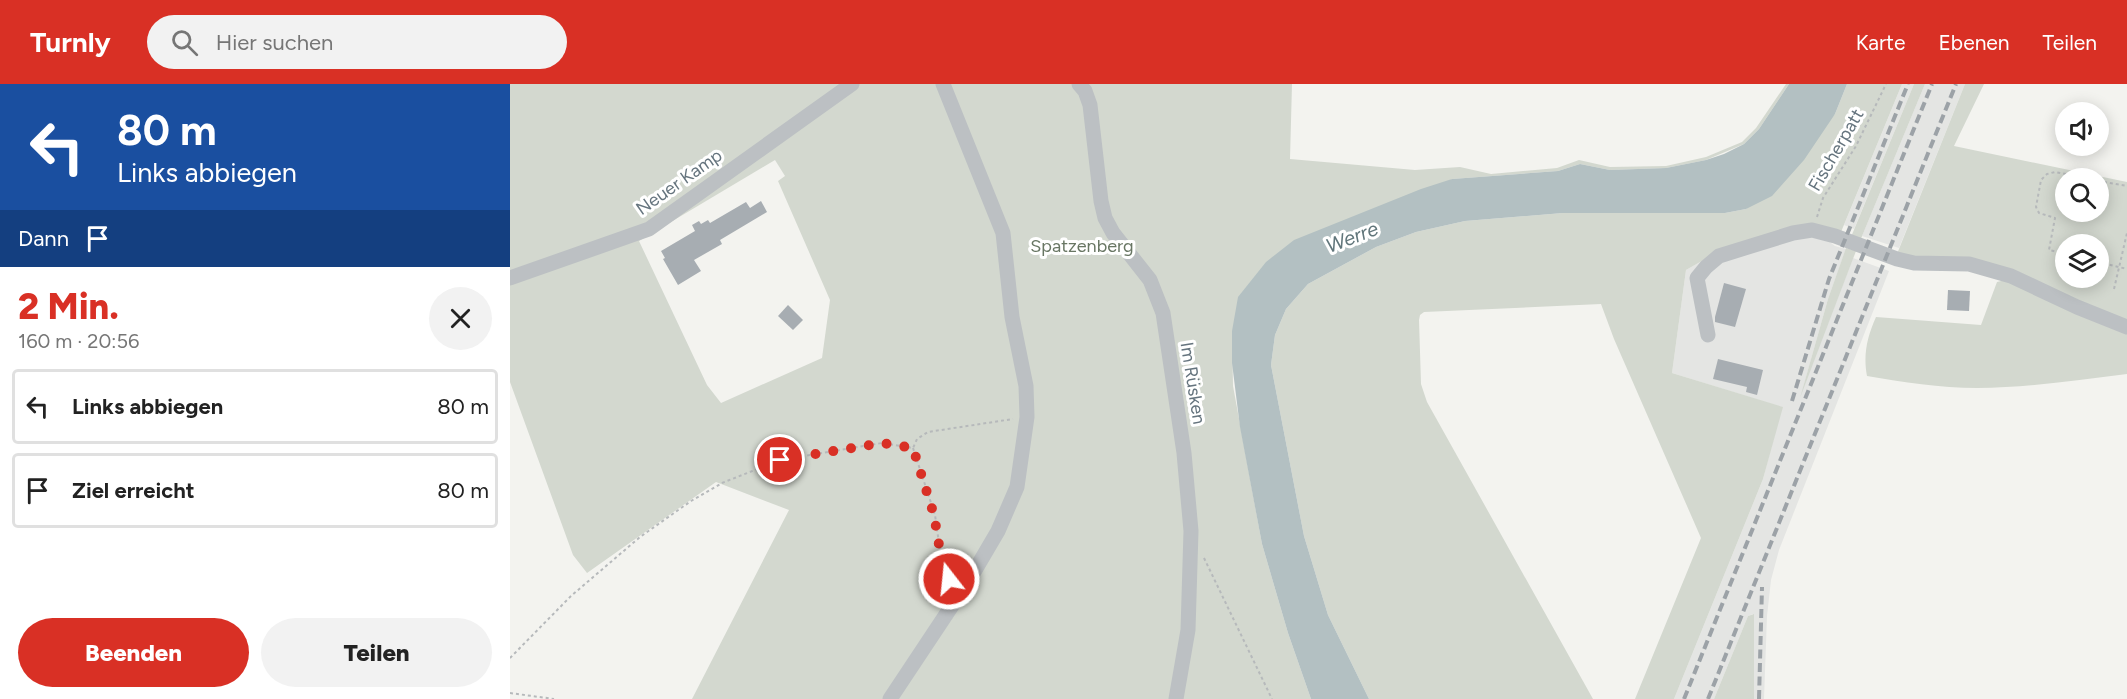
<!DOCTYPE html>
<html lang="de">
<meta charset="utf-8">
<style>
:root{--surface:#fff;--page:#f2f2f2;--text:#222;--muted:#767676;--line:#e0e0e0;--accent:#d93025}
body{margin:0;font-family:Figtree,sans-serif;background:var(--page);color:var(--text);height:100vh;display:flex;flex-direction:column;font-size:22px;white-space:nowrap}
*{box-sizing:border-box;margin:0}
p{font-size:20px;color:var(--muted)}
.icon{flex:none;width:33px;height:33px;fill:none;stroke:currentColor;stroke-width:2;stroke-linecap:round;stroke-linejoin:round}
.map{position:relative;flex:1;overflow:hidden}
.side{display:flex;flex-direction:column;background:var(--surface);width:510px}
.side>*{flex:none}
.top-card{background:#1a4fa0;color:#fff;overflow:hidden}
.fabs{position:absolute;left:1545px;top:18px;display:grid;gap:12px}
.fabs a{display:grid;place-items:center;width:54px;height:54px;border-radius:50%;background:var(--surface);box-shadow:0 3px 15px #0003;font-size:30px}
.pin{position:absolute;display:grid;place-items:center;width:51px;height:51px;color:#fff;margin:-26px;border:3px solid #fff;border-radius:50%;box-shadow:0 2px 6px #0007}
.me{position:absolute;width:66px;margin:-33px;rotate:344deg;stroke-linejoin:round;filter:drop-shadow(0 0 4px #0008)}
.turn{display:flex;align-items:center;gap:21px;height:126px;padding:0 18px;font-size:27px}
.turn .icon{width:78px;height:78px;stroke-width:2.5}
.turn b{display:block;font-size:42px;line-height:51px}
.then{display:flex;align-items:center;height:57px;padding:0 18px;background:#0003;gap:12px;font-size:22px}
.round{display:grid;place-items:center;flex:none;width:63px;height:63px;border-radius:32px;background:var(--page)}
.head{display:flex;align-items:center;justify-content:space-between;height:102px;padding:0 18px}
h1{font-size:36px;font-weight:800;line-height:45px;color:var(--accent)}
.primary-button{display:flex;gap:12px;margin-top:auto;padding:12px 18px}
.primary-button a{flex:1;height:69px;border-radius:36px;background:var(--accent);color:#fff;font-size:24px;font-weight:800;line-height:69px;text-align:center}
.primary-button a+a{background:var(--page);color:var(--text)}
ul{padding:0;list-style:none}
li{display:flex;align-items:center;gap:18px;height:75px;margin:0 12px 9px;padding:0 6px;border:3px solid var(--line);border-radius:6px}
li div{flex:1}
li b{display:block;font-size:22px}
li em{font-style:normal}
header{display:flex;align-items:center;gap:36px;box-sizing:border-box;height:84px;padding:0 30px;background:var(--accent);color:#fff}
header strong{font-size:28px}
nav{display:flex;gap:33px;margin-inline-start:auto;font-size:21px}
.search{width:420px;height:54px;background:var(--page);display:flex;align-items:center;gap:15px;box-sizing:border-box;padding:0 21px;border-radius:33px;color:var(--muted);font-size:22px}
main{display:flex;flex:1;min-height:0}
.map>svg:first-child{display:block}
.built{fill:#e4e5e3}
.green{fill:#d3d8cf;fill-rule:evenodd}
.water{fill:#b3c0c2}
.building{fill:#a7adb2}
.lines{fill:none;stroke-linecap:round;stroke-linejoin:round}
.path{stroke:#b6b9bb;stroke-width:2;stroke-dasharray:3 3;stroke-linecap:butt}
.minor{stroke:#bcc0c3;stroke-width:15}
.rail{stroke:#9ca2a7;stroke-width:4;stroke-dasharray:9 4.5;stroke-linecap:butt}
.route{stroke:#d93025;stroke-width:10;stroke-dasharray:0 18}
.labels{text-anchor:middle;stroke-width:6;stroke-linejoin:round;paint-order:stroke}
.street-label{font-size:18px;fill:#65747e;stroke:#fff}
.park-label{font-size:18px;fill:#687663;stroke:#fff}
.water-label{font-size:20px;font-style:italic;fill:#61767b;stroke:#fff}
</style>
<header>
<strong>Turnly</strong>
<div class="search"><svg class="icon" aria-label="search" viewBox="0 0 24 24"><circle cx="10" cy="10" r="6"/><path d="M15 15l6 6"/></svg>Hier suchen</div>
<nav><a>Karte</a><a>Ebenen</a><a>Teilen</a></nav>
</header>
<main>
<section class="side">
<div class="top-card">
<div class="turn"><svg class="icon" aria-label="left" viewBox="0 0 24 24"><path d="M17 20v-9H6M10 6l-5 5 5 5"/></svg><div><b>80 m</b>Links abbiegen</div></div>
<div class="then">Dann<svg class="icon" aria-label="arrive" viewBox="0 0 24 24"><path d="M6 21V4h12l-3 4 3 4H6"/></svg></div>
</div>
<div class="head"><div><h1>2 Min.</h1><p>160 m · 20:56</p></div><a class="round"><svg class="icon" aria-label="close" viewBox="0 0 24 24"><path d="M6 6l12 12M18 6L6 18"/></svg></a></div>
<ul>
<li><svg class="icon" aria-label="left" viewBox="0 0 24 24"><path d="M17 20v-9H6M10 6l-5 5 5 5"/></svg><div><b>Links abbiegen</b></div><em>80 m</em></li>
<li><svg class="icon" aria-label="arrive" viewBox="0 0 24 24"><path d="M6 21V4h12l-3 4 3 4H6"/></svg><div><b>Ziel erreicht</b></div><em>80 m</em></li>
</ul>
<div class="primary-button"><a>Beenden</a><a>Teilen</a></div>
</section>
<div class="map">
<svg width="1617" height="615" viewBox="0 0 1617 615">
<rect width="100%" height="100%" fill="#f3f3ef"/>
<g class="built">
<path d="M1392,0H1404L1344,145L1334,141Z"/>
<path d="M1415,0H1455L1389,164L1352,152Z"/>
<path d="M1296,140L1325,162L1336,165L1318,215L1293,304L1343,174L1379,187L1269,466L1261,496L1257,532L1254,615H1244L1243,530L1238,532L1204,615H1164L1253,395L1272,323L1162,289L1176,186L1206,169Z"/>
</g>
<g class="green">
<path d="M0,0H782L780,75L905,86L950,83L981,90L1047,84L1069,76L1100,83L1156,82L1196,73L1232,58L1246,44L1276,0H1279L1249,45L1234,60L1196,76L1156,84L1100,86L1070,80L1048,87L942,95L722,247L723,302L752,460L778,549L801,615H182L279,426L206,398L77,489L63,471L0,298ZM265,76L275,92L268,97L320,216L312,274L211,319L197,301L129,157Z"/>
<path d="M1337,0H1392L1331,148L1206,169L1176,186L1162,289L1273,323L1253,395L1164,615H1125L1191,454L1104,255L1091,220L914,228L910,231L909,236L911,300L917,318L1083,615H859L818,531L794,452L761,281L765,251L776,225L798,200L866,163L906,148L955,137L1053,129H1215L1236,125L1325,30Z"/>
<path d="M1404,0H1415L1350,157L1341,153Z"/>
<path d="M1455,0H1474L1444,62L1617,98V238L1506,190L1407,175L1387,170ZM1556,94H1588V128H1556ZM1556,160H1588V194H1556Z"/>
<path d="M1336,164L1346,167L1290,314L1318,215Z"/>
<path d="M1503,194L1617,246V290C1567,296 1517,304 1467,304C1430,304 1393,298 1357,292C1353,271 1357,253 1366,233L1471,241L1487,198Z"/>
<path d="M1244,530V615H1204L1238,532Z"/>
</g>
<path class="water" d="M1279,0H1337L1325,30L1294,76L1262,112L1236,125L1215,129H1053L955,137L906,148L866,163L798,200L776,225L765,251L761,281L794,452L818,531L859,615H801L778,549L752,460L730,343L722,279V247L728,213L756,178L784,156L911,105L942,95L1048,87L1070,80L1100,86L1156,84L1196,76L1214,70L1234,60L1249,45Z"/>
<g class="building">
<path d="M251,117L257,128L210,156L212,160L184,176L191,187L168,201L153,175L155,174L151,167L185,147L182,141L189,137L191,140L198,136L200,139L236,118L240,124Z"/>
<path d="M1214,199L1236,205L1225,243L1205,238V233Z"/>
<path d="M1438,206L1460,207L1459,227L1437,226Z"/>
<path d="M278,221L293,236L283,246L268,232Z"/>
<path d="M1208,275L1253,286L1247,311L1236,308L1237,303L1203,295Z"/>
</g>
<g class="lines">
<g class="path">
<path d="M1588,97L1617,102"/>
<path d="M1307,133L1313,114L1346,62L1376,0"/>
<path d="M1556,170L1539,166L1545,134L1529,129L1526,123L1531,96L1537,90L1545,88L1578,94"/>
<path d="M1588,178L1617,185"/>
<path d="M1604,205L1617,149"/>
<path d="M403,364L425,431L431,473L440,500"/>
<path d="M694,474L762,615"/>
<path d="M0,574L61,512L130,453L181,417L212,399L270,376L372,359L403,364L407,355L418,348L503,335"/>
<path d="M0,609L44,615"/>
</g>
<g class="minor">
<path d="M569,0L575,7L580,21L591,117L595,134L603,149L640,196L653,229L674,369L681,447L678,546L666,615"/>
<path d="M0,194L139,145L342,0"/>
<path d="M1198,251L1187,194L1196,183L1209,172L1283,149L1302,146L1325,152L1387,175L1404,179L1459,180L1501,192L1567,223L1617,243"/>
<path d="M380,615L461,493L488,447L507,403L517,333L516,302L502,233L493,149L433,0"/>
</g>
<g class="rail">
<path d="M1282,317L1319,195L1398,0"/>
<path d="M1174,615L1422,0"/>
<path d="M1198,615L1446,0"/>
<path d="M1249,615L1252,503"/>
</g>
</g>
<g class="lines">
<path class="route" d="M270,376L372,359L403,364L424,431L431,473L439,495"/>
</g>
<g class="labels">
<g class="street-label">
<text transform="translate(1326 66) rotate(-60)" y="6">Fischerpatt</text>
<text transform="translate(169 98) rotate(-35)" y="6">Neuer Kamp</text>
<text transform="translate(683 299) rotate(81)" y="6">Im Rüsken</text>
</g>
<g class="park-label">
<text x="572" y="168">Spatzenberg</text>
</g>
<g class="water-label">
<text transform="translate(842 153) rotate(-21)" y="7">Werre</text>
</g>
</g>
</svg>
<div class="fabs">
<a><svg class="icon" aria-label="sound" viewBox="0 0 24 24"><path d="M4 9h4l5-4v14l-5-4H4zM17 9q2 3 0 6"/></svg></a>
<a><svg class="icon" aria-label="search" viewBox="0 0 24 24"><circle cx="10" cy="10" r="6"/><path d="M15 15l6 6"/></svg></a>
<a><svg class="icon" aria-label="layers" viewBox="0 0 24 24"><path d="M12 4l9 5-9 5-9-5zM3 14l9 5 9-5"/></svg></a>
</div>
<div class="pin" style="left:270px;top:376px;background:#d93025"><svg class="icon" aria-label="arrive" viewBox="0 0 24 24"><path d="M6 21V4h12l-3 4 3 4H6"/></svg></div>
<svg class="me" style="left:439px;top:495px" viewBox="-20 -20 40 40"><circle r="17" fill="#d93025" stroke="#fff" stroke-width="3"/><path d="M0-11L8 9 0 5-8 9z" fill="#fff"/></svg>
</div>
</main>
